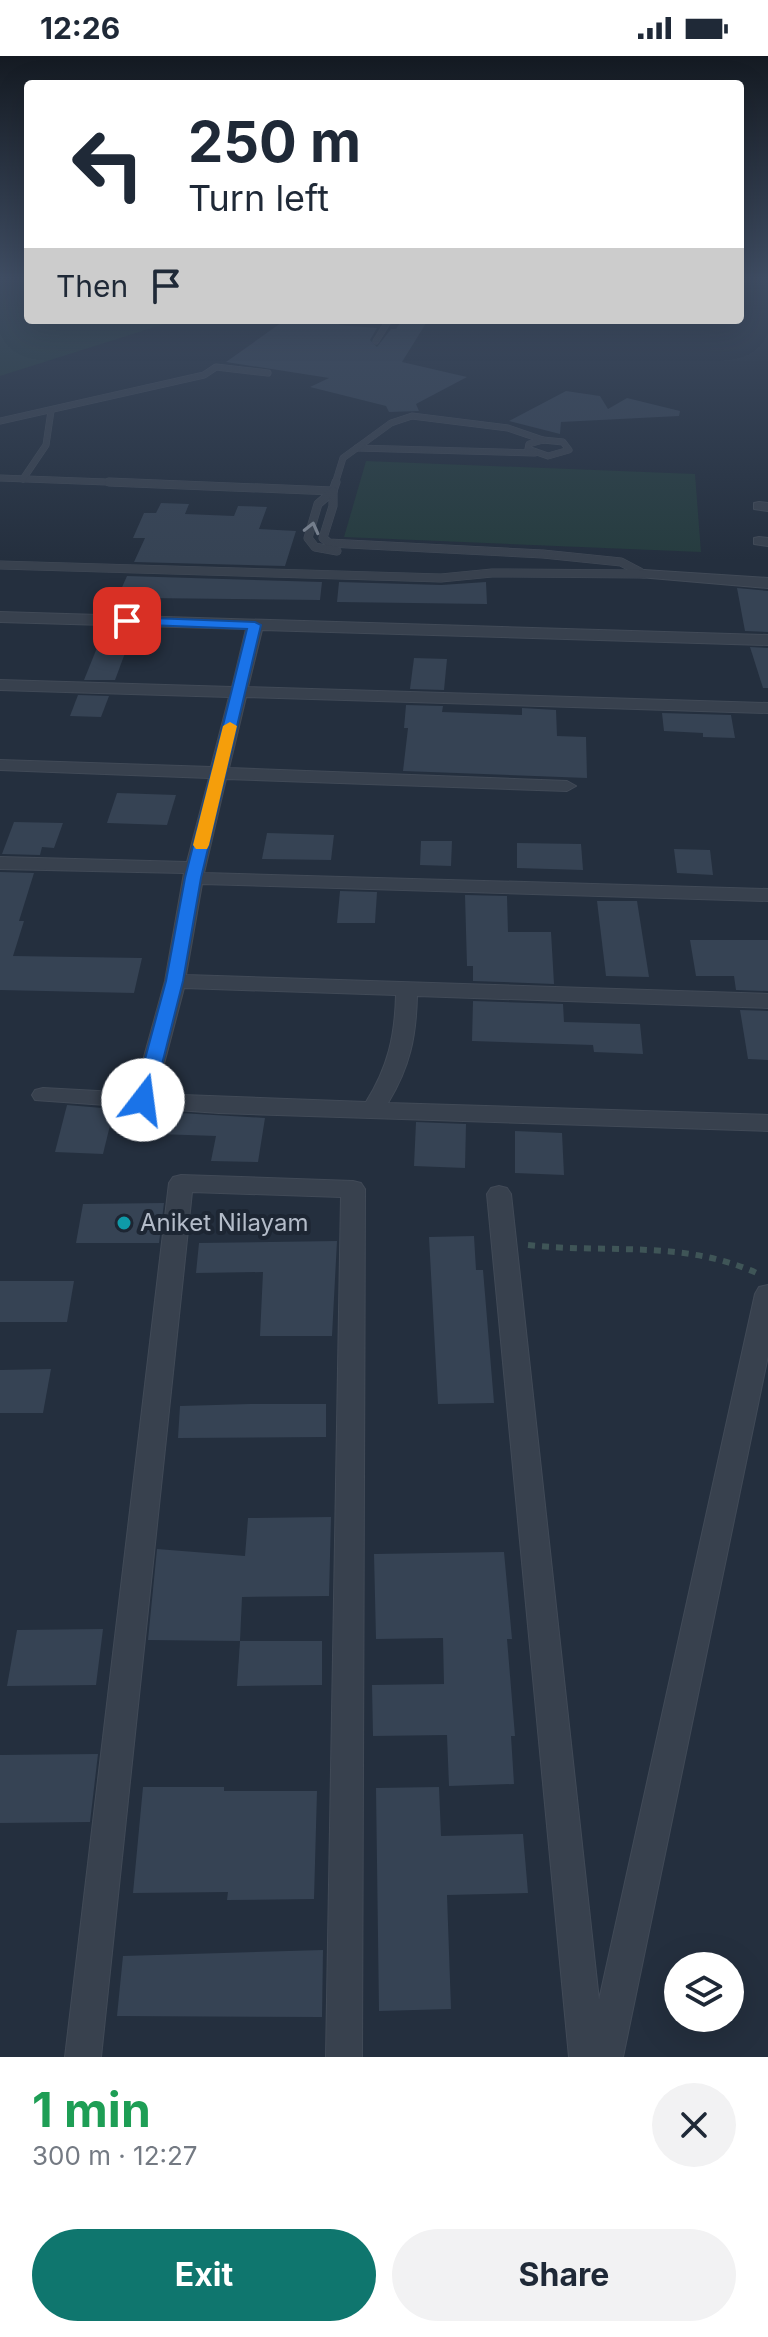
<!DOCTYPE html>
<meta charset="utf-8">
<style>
:root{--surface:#fff;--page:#f2f2f3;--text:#1f2937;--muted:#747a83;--accent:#0f766e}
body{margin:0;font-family:Inter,sans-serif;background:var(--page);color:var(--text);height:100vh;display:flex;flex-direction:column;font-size:30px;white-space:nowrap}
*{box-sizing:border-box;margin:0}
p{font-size:26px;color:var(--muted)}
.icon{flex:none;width:44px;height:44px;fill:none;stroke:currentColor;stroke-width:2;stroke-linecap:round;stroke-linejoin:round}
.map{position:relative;height:2001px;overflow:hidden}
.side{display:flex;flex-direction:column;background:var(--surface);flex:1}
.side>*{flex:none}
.guide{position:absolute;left:24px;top:24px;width:720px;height:244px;border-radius:8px;box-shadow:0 8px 32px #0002;background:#fff;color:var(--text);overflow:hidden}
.buttons{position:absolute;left:664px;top:1896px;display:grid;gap:16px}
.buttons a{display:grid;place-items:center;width:80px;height:80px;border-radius:50%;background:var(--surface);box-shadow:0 8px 32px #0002;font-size:40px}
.pin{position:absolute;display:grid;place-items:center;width:68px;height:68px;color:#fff;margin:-34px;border-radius:16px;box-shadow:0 4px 12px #0006}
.me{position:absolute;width:88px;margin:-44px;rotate:15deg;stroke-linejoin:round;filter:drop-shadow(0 0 6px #0008)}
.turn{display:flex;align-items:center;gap:28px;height:168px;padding:0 32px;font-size:36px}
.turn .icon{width:104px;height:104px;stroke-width:2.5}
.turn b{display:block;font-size:56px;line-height:68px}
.then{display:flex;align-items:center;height:76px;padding:0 32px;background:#0003;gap:16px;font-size:30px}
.round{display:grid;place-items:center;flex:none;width:84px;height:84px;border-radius:42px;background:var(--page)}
.headline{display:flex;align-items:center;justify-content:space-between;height:136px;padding:0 32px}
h1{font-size:48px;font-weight:700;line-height:60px;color:#1e9e55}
.primary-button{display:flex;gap:16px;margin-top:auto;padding:16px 32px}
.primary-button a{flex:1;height:92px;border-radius:48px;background:var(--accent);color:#fff;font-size:32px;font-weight:700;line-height:92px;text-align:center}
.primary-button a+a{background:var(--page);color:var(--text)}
.status{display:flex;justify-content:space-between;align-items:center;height:56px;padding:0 40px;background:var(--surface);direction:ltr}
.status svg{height:22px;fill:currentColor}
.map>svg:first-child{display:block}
.green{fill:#263c3f}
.building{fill:#364354}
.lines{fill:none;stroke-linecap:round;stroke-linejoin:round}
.lane-far1-casing{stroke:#414a57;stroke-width:7}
.lane-casing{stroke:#414a57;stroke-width:9}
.street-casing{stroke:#414a57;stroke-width:2}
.path{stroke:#3f5557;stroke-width:6;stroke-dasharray:7 7;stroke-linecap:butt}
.lane-far1{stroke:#38414e;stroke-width:6}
.lane{stroke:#38414e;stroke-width:8}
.street{fill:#38414e;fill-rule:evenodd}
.oneway{stroke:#7c8592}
.route{fill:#1a73e8;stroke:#114b97;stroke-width:2}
.slow{fill:#f59e0b}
.culture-dot{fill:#0f9aa8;stroke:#1d2633;stroke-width:3}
.labels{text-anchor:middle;stroke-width:8;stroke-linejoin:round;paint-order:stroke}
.poi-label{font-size:24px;fill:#b4bcc9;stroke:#1d2633;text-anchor:start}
</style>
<div class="status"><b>12:26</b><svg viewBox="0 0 49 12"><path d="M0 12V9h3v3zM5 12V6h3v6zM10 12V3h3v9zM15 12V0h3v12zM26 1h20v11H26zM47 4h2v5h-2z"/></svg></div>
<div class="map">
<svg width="768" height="2001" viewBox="0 0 768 2001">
<rect width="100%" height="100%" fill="#242f3e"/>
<g class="green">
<path d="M0,224H28V264H177L0,320Z"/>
<path d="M366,405L695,418L701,496L344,481Z"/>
</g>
<g class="building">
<path d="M285,264H343L339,269L377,272L370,284L377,291L391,273H396L402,264H428L402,306L467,321L416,348L419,355L389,356L386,350L310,331L329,322L226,306Z"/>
<path d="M566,335L600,340L608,353L627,342L680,355L679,360L561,366L560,378L509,365Z"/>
<path d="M161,447L189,448L185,458L234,460L238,450L267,451L259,473L296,475L285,510L134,506L145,482H133L144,457H156Z"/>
<path d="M127,520L322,526L320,544L146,542L140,557L111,556Z"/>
<path d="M339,526L441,529L486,526L487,548L337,546Z"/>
<path d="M737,532L768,535V576L745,575Z"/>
<path d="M105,572L134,573L115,624H84Z"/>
<path d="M750,591L768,592V632H763Z"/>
<path d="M414,602L447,603L444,634L410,633Z"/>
<path d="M78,639L109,640L101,661L70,660Z"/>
<path d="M406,649L443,650L442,656L522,659V652L556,654L557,680L586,681L587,722L403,715L408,672H404Z"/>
<path d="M662,657L731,659L735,682L703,681V677L664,675Z"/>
<path d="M117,737L176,739L167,769L107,767Z"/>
<path d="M14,766L63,767L54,792L42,791L40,799L2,798Z"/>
<path d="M267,777L334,779L331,804L262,803Z"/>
<path d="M421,785H452L451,810L420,809Z"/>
<path d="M517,787L581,788L583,814L517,812Z"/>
<path d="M674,793L710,794L713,819L677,817Z"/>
<path d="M0,816L34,817L19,865H24L13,900L142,902L134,937L0,934Z"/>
<path d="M340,835L377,836L375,867H337Z"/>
<path d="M465,839L507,840L508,876H551L554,928L473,925V910H467Z"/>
<path d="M597,845H637L649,921L606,920Z"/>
<path d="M690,884H768V935L736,934L734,920H696Z"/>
<path d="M473,945L563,948L564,966L640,968L643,998L594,996L593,989L472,985Z"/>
<path d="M740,954L768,955V1004L748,1003Z"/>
<path d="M67,1049L114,1053L103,1098L55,1096Z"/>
<path d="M163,1056L265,1062L258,1106L211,1105L216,1080L158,1078Z"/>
<path d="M416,1066L466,1068L465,1112L414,1110Z"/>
<path d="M515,1075L562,1077L564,1119L515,1117Z"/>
<path d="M164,1147L159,1187H76L83,1148Z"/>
<path d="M474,1180L476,1214H483L494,1347L438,1348L429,1181Z"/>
<path d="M337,1185L332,1280H260L263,1216L196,1217L199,1187Z"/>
<path d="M0,1225H74L67,1266H0Z"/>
<path d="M51,1313L43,1357H0V1314Z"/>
<path d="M250,1348H326V1381L178,1382L180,1350Z"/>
<path d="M331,1461L329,1540L242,1541L240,1585L148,1584L157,1493L245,1500L248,1462Z"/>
<path d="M504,1496L512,1583H507L515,1680H511L514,1728L449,1730L447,1679L373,1680L372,1629L444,1628L443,1582L376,1583L374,1498Z"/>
<path d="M103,1573L96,1629L7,1630L17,1574Z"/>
<path d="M240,1585H322V1629L237,1630Z"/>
<path d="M98,1698L90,1766L0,1767V1699Z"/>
<path d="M143,1731H224V1735H317L314,1843L227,1844L228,1836L133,1837Z"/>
<path d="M439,1731L441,1780L523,1778L528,1837L447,1839L451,1953L379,1955L376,1732Z"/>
<path d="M323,1894L322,1961L117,1960L123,1900Z"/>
</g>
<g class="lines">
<g class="lane-far1-casing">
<g id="lane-far1">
<path d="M376,285L389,264"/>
<path d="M0,365L204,319L216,311L268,317"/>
<path d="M543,384L563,386L569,394L548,400L528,393L529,388Z"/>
<path d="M357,392L535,397"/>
<path d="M0,422L160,428"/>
<path d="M23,423L46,389L51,355"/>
<path d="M335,428L343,402L391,367L412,360L508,372L543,384"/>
</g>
</g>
<g class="lane-casing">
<g id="lane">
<path d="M109,426L333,435L336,426"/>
<path d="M333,435V450L323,482L329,487L543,498L621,506L640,516"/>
<path d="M333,435L318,448L308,482L315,491L337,495"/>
<path d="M0,509L441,522L492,517L644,518"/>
</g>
</g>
<g class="street-casing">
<g id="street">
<path d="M759,446L768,447V455L754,453V447Z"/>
<path d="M759,481L768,482V490L754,488V482Z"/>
<path d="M644,514L768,522V532L639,521V515Z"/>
<path d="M0,556L768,579V589L262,574L248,631L768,647V657L246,641L229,712L567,725L576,730L567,735L226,723L204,817L768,833V845L202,828L186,919L768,938V952L417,940C416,981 410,1011 388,1047L768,1059V1075L219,1057L35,1044L32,1039L35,1034L43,1032L134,1037L165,925L184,817L0,813V801L187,806L209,722L0,714V704L211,711L229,641L0,634V624L232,631L246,573L0,566ZM184,932L396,939C395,980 388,1011 366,1046L156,1038Z"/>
<path d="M181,1119L353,1125L361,1127L365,1133L362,2001H326L341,1141L192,1136L101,2001H65L169,1127L173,1121Z"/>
<path d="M499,1130L507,1132L511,1138L599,1944L755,1238L759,1231L768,1229V1300L623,2001H569L487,1138L491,1132Z"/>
</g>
</g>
<path class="path" d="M528,1189C609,1198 685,1183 761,1219"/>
<use href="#lane-far1" class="lane-far1"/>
<use href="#lane" class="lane"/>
<use href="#street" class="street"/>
</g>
<defs><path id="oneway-chevron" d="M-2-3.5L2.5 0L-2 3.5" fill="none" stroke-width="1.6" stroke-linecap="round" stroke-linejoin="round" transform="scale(2)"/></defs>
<use class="oneway" href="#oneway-chevron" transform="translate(312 472) rotate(-76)"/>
<linearGradient id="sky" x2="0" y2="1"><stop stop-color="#141a22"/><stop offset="0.44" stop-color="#3f4d63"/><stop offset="1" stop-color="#3f4d63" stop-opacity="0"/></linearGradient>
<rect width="768" height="504" fill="url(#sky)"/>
<path class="route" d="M127,561L255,566L261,569L201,822L183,925L153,1044L143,1050L134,1044L166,925L185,822L247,573L123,568V562Z"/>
<path class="slow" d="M230,666L237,670L209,789L207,793H196L193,789L223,670Z"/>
<circle class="culture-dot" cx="124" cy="1167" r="8"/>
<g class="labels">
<g class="poi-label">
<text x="140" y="1175">Aniket Nilayam</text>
</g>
</g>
</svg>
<div class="buttons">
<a><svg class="icon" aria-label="layers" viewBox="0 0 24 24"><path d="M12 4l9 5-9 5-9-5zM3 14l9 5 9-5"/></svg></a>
</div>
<div class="pin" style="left:127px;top:565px;background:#d93025"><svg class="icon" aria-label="arrive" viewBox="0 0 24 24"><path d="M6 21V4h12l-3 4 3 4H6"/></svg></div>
<svg class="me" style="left:143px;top:1044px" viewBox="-20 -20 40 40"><circle r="19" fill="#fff"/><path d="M0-13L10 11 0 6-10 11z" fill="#1a73e8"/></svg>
<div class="guide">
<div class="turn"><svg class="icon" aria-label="left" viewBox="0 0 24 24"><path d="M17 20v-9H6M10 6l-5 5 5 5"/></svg><div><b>250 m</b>Turn left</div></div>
<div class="then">Then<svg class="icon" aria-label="arrive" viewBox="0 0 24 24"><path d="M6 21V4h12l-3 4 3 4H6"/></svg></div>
</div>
</div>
<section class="side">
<div class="headline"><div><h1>1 min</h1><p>300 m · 12:27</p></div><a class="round"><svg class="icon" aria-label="close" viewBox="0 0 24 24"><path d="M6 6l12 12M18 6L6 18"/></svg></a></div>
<div class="primary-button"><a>Exit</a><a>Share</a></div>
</section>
